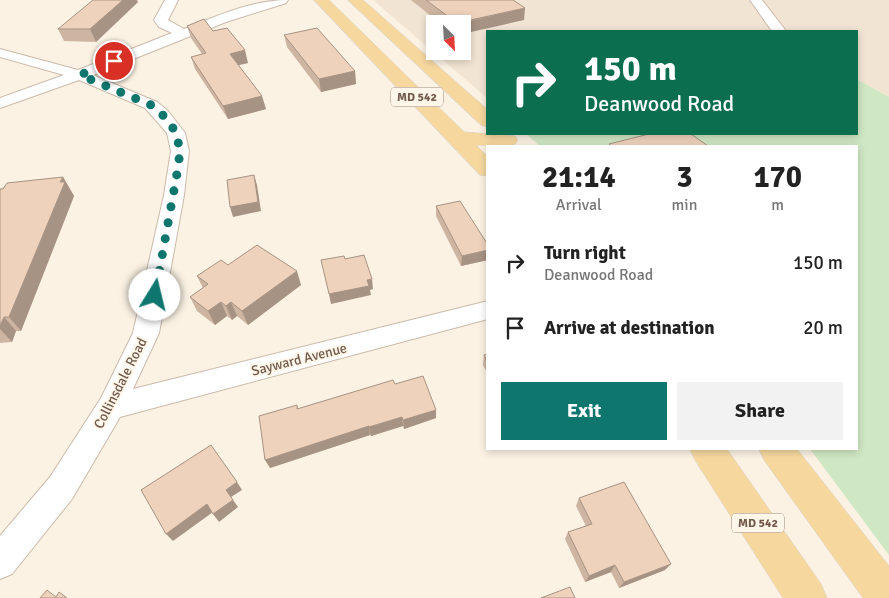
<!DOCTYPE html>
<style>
:root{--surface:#fff;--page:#f2f2f2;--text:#222;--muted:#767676;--accent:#0f766e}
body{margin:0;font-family:Signika,sans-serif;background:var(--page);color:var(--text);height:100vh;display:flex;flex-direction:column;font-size:19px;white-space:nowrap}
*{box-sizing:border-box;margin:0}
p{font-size:16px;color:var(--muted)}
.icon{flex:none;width:28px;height:28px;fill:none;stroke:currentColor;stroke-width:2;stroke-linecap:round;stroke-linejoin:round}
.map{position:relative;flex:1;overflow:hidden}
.sheet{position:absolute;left:486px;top:145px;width:372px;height:305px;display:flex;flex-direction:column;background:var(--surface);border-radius:0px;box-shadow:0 2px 8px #0003}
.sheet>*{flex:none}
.guide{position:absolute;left:486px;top:30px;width:372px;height:105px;border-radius:0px;box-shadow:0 2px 8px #0003;background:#0b6e4f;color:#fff;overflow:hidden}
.needle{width:32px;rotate:156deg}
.tools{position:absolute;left:426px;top:15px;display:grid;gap:10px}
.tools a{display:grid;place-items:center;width:45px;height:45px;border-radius:0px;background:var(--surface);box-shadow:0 2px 8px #0003;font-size:25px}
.pin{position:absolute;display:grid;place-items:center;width:42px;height:42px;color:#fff;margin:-21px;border:2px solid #fff;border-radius:50%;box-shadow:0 1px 5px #0007}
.me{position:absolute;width:55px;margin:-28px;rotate:9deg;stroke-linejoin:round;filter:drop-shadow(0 0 4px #0008)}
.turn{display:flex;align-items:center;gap:18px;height:105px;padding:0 15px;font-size:22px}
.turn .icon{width:65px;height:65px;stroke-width:2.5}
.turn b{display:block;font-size:35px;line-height:42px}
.eta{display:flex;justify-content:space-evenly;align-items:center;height:85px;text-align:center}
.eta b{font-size:30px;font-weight:800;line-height:35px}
.button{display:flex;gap:10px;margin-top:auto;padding:10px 15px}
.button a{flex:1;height:58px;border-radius:0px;background:var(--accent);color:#fff;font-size:20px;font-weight:800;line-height:58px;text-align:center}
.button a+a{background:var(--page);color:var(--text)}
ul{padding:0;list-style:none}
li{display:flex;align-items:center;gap:15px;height:65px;padding:0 15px}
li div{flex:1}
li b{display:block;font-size:19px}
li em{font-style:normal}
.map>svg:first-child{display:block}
.residential{fill:#f2e4d2;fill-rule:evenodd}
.green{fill:#d0e7c3}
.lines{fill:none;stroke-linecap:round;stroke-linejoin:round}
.minor-casing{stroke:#cbbaaa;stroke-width:2}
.primary-casing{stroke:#d7d1cd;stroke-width:1}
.minor{fill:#fff;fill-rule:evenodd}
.primary{fill:#f6d89f;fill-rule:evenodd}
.wall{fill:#cdb5a2}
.shaded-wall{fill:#a79384}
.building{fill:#eed2bc;stroke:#a79384}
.route{stroke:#0f766e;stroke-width:9;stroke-dasharray:0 16.2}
.labels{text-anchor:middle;stroke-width:4;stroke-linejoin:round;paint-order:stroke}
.shield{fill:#fef6e9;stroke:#9b897a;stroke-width:1}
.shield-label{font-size:12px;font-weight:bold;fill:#715a4b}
.street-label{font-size:14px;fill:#715a4b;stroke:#fef6e9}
</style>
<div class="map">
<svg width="889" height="598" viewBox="0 0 889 598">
<rect width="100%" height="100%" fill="#fbf2e3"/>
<path class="residential" d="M373,0H889V97L858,80V31H488L487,98ZM435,24H462V51H435Z"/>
<path class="green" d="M858,80L889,97V555L810,449H858V146H540L526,134H858Z"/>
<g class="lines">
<g class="minor-casing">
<g id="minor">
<path d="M165,0H178L168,20L184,29C217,16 252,0 288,0L286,3L226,22L93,75L157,102L168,111L185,133L189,151L184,195L159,333L133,389L488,301V319L120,417L72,499L12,574L0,579V536L50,477L101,398L133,333L164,195L171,151L167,133L145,108L79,80L0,108V98L64,75L0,57V49L78,70L172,33L159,27L154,20Z"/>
<path d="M750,0H762L786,31H772Z"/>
</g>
</g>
<g class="primary-casing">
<g id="primary">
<path d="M314,0H329L464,132L515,136L518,140L515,144L508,146L476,145L488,157V176L480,175Z"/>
<path d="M348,0H363L488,110V127L481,125Z"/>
<path d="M690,449H727L821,584L827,598H783L695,460Z"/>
<path d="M759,449H797L889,566V598H863L764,460Z"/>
</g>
</g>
<use href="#minor" class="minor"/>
<use href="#primary" class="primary"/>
</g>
<g class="wall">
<path d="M411,0H513L524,20L462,24H441Z"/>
<path d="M138,2L96,42L64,41L58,29Z"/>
<path d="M187,26L213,31L248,63L239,65L266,109L228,119L195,69L191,57L202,54L191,38Z"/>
<path d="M284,35L355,71L356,84L321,92L287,47Z"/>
<path d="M63,177L74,196L21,331H16L12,342L0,343V189Z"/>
<path d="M436,206L488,245V260L461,266L436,216Z"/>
<path d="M228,265L301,285L248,325L237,316L232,320L227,316L215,325L197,311L190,297L203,288L197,276Z"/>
<path d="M488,354V375L483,365L484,355Z"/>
<path d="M395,384L436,418L404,429L403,426L371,436L370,435L270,468L297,405L298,409Z"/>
<path d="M579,498L665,570L619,588L611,572L585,582L565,539L568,532L586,526L576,506Z"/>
</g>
<g class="shaded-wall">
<path d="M123,0H137L138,2L96,42L90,29Z"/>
<path d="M525,8L524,20L462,34V24H457Z"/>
<path d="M245,50L248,63L234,66L230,54Z"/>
<path d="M355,71L356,84L321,92L319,79Z"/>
<path d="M262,96L266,109L228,119L223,106Z"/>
<path d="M254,175L257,185L261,211L233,217L230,207Z"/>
<path d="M63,177L74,196L21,331L9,317Z"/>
<path d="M488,250V260L461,266L462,256Z"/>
<path d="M297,271L301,285L248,325L242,311Z"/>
<path d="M372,279L373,289L370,290L371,295L331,304L329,294L367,280Z"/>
<path d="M221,302L227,316L215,325L208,311Z"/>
<path d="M231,302L237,316L232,320L226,306Z"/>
<path d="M4,317L16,331L12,342L0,329V326Z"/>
<path d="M436,410V418L404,429L403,420Z"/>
<path d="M402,417L403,426L371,436L369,427Z"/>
<path d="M369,426L370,435L270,468L265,460Z"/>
<path d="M237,482L242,490L231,497L238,507L219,522L213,514L226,490Z"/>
<path d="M207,504L213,512L173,541L166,534Z"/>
<path d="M671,564L665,570L619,588L624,582Z"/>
<path d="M615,565L611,572L585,582L589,576Z"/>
</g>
<g class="building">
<path d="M93,0H123L90,29H58Z"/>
<path d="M426,0H513L525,8L457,23Z"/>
<path d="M204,19L213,31L227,28L245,50L230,54L262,96L223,106L191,57L206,53L187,26Z"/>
<path d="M317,28L355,71L319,79L284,35Z"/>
<path d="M649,134H691L708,146H611L609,144Z"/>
<path d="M254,175L258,202L230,207L227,180Z"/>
<path d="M63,177L60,182H65L9,317H4L0,326V189H3L7,183Z"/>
<path d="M460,201L488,245V250L462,256L436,206Z"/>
<path d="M257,245L297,271L242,311L231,302L226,306L221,302L208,311L190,297L208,284L197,276L221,260L228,265Z"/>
<path d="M364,255L372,279L367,280L369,286L329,294L321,260L344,256L345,259Z"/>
<path d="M488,354V364L484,355Z"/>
<path d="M423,376L436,410L403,420L402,417L369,427V426L265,460L259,416L297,405V409L393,380L395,384Z"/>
<path d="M211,445L237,482L226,490L233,500L213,514L207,504L166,534L141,490Z"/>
<path d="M624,482L671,564L624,582L615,565L589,576L568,532L592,524L579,498Z"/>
<path d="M570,587L575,598H541Z"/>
<path d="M47,590L56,597L59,592L67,598H40Z"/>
</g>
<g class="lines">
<path class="route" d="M114,61L80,75L151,105L162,114L176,132L180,151L178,168L155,295"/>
</g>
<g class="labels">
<g class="shield">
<rect x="391" y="87.5" width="52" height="19" rx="4"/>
<rect x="732" y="513.5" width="52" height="19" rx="4"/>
</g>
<g class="shield-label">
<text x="417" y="101">MD 542</text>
<text x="758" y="527">MD 542</text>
</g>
<g class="street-label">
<text transform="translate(299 359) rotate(-14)" y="5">Sayward Avenue</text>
<text transform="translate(120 383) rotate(-63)" y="5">Collinsdale Road</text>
</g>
</g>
</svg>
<div class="tools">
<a><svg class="needle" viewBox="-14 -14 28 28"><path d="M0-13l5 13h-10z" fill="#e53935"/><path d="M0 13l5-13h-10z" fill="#767676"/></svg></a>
</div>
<div class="pin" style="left:114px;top:61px;background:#d93025"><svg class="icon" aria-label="arrive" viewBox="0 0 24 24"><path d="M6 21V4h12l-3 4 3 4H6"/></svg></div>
<svg class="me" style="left:155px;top:295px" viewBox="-20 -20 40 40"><circle r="19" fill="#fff"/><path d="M0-13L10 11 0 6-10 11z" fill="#0f766e"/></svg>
<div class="guide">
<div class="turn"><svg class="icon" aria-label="right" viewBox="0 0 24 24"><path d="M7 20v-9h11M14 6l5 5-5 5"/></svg><div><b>150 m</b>Deanwood Road</div></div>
</div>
<section class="sheet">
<div class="eta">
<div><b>21:14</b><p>Arrival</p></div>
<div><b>3</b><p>min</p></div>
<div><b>170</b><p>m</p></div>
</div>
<ul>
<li><svg class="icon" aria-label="right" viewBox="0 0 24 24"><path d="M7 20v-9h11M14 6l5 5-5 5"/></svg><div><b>Turn right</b><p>Deanwood Road</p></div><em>150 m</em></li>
<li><svg class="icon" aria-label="arrive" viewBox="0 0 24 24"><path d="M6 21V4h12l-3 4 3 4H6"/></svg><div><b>Arrive at destination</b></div><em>20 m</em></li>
</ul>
<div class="button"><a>Exit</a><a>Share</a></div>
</section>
</div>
